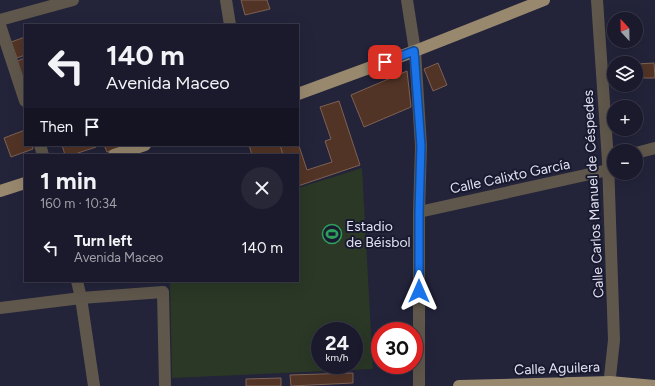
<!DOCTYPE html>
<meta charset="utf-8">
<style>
:root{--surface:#1a1a2c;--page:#272738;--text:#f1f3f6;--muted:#9fa1a9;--line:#383848}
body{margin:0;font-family:Figtree,sans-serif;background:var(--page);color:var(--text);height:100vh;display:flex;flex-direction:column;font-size:15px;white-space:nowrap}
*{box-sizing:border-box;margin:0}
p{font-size:13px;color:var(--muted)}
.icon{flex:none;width:22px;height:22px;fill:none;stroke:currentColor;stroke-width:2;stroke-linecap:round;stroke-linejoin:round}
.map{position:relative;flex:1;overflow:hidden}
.details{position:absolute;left:24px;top:154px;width:275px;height:128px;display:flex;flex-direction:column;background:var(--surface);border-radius:0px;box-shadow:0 4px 16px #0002,0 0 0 1px var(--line)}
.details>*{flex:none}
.hud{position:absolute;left:24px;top:24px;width:275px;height:122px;border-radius:0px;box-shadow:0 4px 16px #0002,0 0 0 1px var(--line);background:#1a1a2c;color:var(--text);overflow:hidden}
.needle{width:26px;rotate:338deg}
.fabs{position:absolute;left:607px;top:12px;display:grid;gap:8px}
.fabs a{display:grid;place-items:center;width:36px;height:36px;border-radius:50%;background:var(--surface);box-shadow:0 4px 16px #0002,0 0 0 1px var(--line);font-size:20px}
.speed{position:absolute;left:311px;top:322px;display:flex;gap:8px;font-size:20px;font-weight:700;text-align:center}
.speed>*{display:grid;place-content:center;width:52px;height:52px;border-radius:50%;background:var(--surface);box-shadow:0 4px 16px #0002,0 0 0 1px var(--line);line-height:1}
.speed small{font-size:10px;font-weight:400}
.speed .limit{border:6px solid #d22;background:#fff;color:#111}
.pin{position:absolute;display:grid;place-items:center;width:34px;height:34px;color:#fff;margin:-17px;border-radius:8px;box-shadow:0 2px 6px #0006}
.me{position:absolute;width:44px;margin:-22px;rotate:0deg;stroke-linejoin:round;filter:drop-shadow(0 0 3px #0008)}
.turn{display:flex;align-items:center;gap:14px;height:84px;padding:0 16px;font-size:18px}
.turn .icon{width:52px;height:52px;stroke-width:2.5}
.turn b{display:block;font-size:28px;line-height:34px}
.then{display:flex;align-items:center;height:38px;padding:0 16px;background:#0003;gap:8px;font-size:15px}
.round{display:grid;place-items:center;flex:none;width:42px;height:42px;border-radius:21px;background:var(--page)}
.headline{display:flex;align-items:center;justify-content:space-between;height:68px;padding:0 16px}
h1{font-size:24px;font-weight:700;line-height:30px}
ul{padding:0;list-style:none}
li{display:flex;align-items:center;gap:12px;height:52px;padding:0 16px}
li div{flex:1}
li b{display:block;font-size:15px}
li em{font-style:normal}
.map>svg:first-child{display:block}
.green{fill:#2b3826;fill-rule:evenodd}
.building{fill:#523426;stroke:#7d6154}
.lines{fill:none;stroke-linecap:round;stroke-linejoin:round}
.minor{stroke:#5f574b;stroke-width:12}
.major{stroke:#98886e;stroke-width:12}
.route-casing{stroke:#114b97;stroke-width:10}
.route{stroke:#1a73e8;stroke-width:7}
.labels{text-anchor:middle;stroke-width:4;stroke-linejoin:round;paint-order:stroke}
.street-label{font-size:14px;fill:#e1e3f2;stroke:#191a30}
.poi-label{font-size:14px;fill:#e1e3f2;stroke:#191a30;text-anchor:start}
</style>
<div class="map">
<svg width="655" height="386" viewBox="0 0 655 386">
<rect width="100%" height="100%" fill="#23233a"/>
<path class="green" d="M362,168L373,369L172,378L170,281H298V188ZM320,331H354V365H320Z"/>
<g class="building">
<path d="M241,0H267L270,9L245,15Z"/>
<path d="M25,37V55L17,58L11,42Z"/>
<path d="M25,58V79H23L17,61Z"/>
<path d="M438,63L447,85L433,91L424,69Z"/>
<path d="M654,63L655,78H636V64Z"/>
<path d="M407,71L411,107L364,127L351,95Z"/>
<path d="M339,101L360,165L298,186V155H283L280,145H298V143L307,170L332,162L325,141L331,139L320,107Z"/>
<path d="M25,130V145H32L33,149L11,157L4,138Z"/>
<path d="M62,145H95L96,147L72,155H65Z"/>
<path d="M104,145H124V146L107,152Z"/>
<path d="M249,145H280L283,155H252Z"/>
<path d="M353,373V383L291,386L290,375Z"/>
<path d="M281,378V386H246V379Z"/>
</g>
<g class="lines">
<g class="minor">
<path d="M226,0L230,25"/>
<path d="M407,0L415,51L421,146L419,212V386"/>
<path d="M597,0L608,161L614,340L609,386"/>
<path d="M0,20L73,0"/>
<path d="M0,25L25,101"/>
<path d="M40,145L43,155"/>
<path d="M636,153L655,148"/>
<path d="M419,212L608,170"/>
<path d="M77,281L81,298L94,386"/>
<path d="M0,308L81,298L163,292L165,386"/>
</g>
<g class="major">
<path d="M298,94L415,51L544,0"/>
<path d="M114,155L145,145"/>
<path d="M0,191L25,183"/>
<path d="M459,386L610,382L655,386"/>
</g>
</g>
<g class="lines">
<g class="route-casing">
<path id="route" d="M385,62L414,51L421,146L419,212V291"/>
</g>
<use href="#route" class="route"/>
</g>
<defs>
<g id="stadium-ring" transform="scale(1)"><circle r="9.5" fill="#191a30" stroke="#2e9e5b" stroke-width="1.5"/><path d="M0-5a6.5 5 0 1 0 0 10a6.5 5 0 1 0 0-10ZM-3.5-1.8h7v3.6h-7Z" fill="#2e9e5b"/></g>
</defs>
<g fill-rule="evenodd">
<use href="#stadium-ring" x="332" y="234"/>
</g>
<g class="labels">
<g class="street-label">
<text transform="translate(510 176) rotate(-12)" y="5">Calle Calixto García</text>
<text transform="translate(593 194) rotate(-93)" y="5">Calle Carlos Manuel de Céspedes</text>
<text transform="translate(557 368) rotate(-2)" y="5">Calle Aguilera</text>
</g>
<g class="poi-label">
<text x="346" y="231">Estadio<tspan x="346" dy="16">de Béisbol</tspan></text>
</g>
</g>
</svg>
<div class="fabs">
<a><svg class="needle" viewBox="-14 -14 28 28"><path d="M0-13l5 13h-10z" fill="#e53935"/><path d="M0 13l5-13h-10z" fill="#9fa1a9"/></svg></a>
<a><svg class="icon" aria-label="layers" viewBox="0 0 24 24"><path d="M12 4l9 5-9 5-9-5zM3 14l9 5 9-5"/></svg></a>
<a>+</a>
<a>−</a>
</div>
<div class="speed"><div>24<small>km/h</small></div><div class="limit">30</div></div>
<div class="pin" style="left:385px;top:62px;background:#d93025"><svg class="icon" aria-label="arrive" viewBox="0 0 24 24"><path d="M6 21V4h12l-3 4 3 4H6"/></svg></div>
<svg class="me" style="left:419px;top:291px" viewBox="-20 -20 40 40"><path d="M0-17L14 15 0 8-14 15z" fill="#1a73e8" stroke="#fff" stroke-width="4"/></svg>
<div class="hud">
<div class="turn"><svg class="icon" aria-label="left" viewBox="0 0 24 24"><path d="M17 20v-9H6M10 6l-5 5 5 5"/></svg><div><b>140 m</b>Avenida Maceo</div></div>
<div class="then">Then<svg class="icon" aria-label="arrive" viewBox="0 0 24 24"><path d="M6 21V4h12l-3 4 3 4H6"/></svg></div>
</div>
<section class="details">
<div class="headline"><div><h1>1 min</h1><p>160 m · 10:34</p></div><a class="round"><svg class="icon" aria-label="close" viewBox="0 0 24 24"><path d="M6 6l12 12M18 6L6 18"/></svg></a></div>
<ul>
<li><svg class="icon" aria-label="left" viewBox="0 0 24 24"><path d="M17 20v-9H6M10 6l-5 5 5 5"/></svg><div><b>Turn left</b><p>Avenida Maceo</p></div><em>140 m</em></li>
</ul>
</section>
</div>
